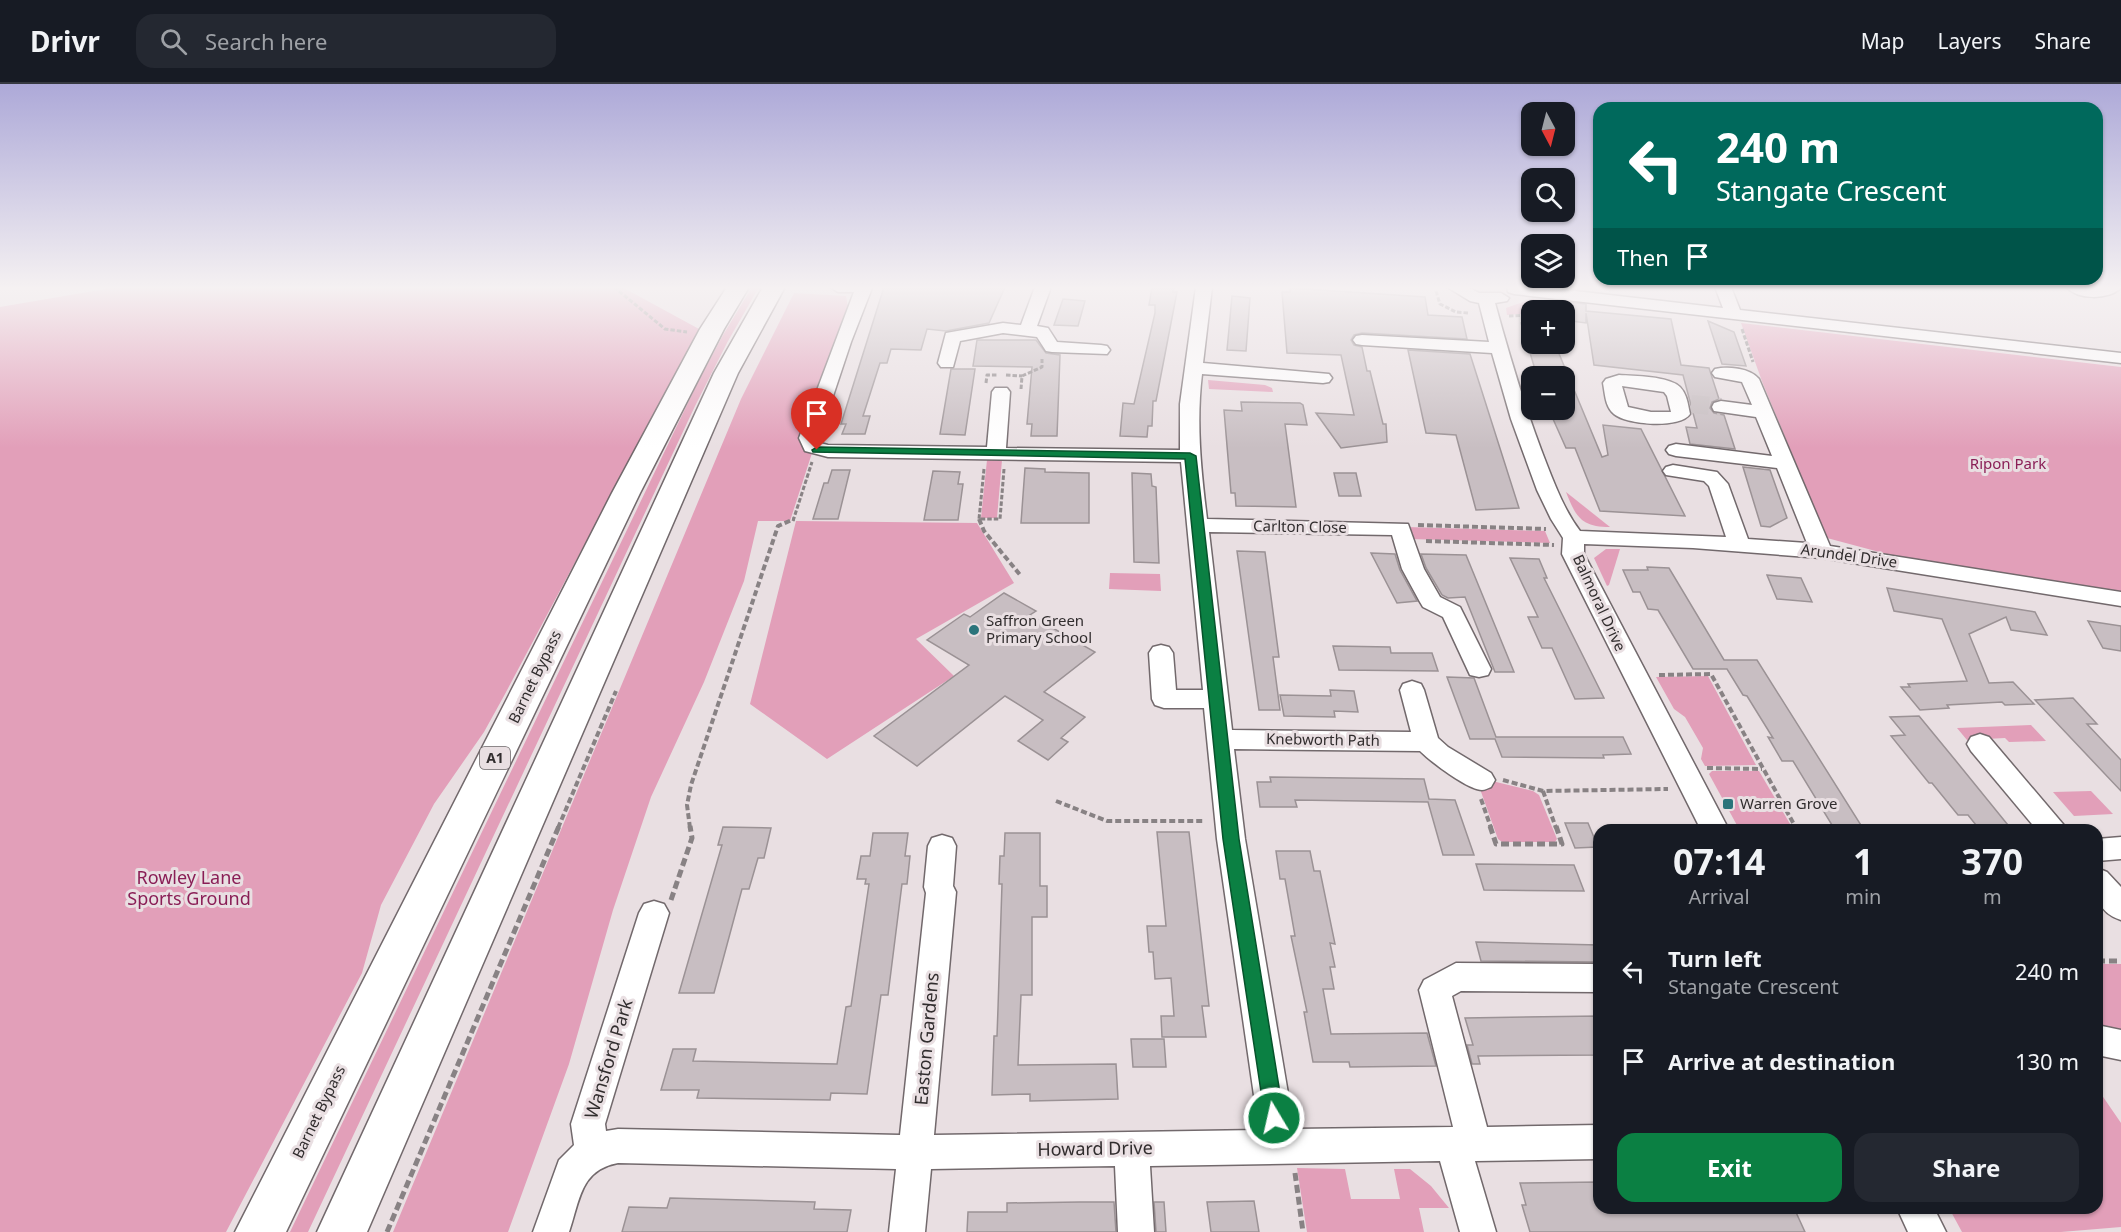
<!DOCTYPE html>
<meta charset="utf-8">
<style>
:root{--surface:#171b24;--page:#242831;--text:#f1f3f6;--muted:#9ea1a6;--line:#363941;--accent:#0b8043}
body{margin:0;font-family:"Noto Sans",sans-serif;background:var(--page);color:var(--text);height:100vh;display:flex;flex-direction:column;font-size:22px;white-space:nowrap}
*{box-sizing:border-box;margin:0}
p{font-size:20px;color:var(--muted)}
.icon{flex:none;width:33px;height:33px;fill:none;stroke:currentColor;stroke-width:2;stroke-linecap:round;stroke-linejoin:round}
.map{position:relative;flex:1;overflow:hidden}
.panel{position:absolute;left:1593px;top:740px;width:510px;height:390px;display:flex;flex-direction:column;background:var(--surface);border-radius:18px;box-shadow:0 2px 4px #0004}
.panel>*{flex:none}
.guide{position:absolute;left:1593px;top:18px;width:510px;height:183px;border-radius:18px;box-shadow:0 2px 4px #0004;background:#00695c;color:#fff;overflow:hidden}
.needle{width:39px;rotate:173deg}
.tools{position:absolute;left:1521px;top:18px;display:grid;gap:12px}
.tools a{display:grid;place-items:center;width:54px;height:54px;border-radius:12px;background:var(--surface);box-shadow:0 2px 4px #0004;font-size:30px}
.pin{position:absolute;display:grid;place-items:center;width:51px;height:51px;color:#fff;margin:-62px -26px;border-radius:50% 50% 50% 0;rotate:-45deg;box-shadow:0 0 6px #0007}
.pin .icon{rotate:45deg}
.me{position:absolute;width:66px;margin:-33px;rotate:351deg;stroke-linejoin:round;filter:drop-shadow(0 0 4px #0008)}
.turn{display:flex;align-items:center;gap:21px;height:126px;padding:0 24px;font-size:27px}
.turn .icon{width:78px;height:78px;stroke-width:2.5}
.turn b{display:block;font-size:42px;line-height:51px}
.then{display:flex;align-items:center;height:57px;padding:0 24px;background:#0003;gap:12px;font-size:22px}
.eta{display:flex;justify-content:space-evenly;align-items:center;height:102px;text-align:center}
.eta b{font-size:36px;font-weight:700;line-height:42px}
.action{display:flex;gap:12px;margin-top:auto;padding:12px 24px}
.action a{flex:1;height:69px;border-radius:18px;background:var(--accent);color:#fff;font-size:24px;font-weight:700;line-height:69px;text-align:center}
.action a+a{background:var(--page);color:var(--text)}
ul{padding:0;list-style:none}
li{display:flex;align-items:center;gap:18px;height:90px;padding:0 24px}
li div{flex:1}
li b{display:block;font-size:22px}
li em{font-style:normal}
header{display:flex;align-items:center;gap:36px;box-sizing:border-box;height:84px;padding:0 30px;background:var(--surface);border-bottom:2px solid var(--line)}
header strong{font-size:28px}
nav{display:flex;gap:33px;margin-inline-start:auto;font-size:21px}
.search{width:420px;height:54px;background:var(--page);display:flex;align-items:center;gap:15px;box-sizing:border-box;padding:0 21px;border-radius:18px;color:var(--muted);font-size:22px}
.map>svg:first-child{display:block}
.green{fill:#e29fb9}
.building{fill:#c8bec2;stroke:#9b9295;stroke-width:1.5}
.lines{fill:none;stroke-linecap:round;stroke-linejoin:round}
.minor-tunnel{stroke:#c4bbbe;stroke-width:18;stroke-dasharray:18 9;stroke-linecap:butt}
.minor-casing{stroke:#72696c;stroke-width:3}
.highway-casing{stroke:#72696c;stroke-width:3}
.path-far2{stroke:#888284;stroke-width:3;stroke-dasharray:4.5 2;stroke-linecap:butt}
.path-far1{stroke:#888284;stroke-width:4;stroke-dasharray:6 3;stroke-linecap:butt}
.path{stroke:#888284;stroke-width:5;stroke-dasharray:8 4;stroke-linecap:butt}
.minor{fill:#fff;fill-rule:evenodd}
.highway{fill:#fff;fill-rule:evenodd}
.route{fill:#0b8043;stroke:#07532c;stroke-width:1.5}
.poi-dot{fill:#2b747b;stroke:#e9dfe2;stroke-width:2}
.labels{text-anchor:middle;stroke-width:6;stroke-linejoin:round;paint-order:stroke}
.shield{fill:#e9dfe2;stroke:#686264;stroke-width:1.5}
.shield-label{font-size:14px;font-weight:bold;fill:#312d2e}
.park-label{font-size:15px;fill:#8a1e56;stroke:#e9dfe2}
.street-label{font-size:15px;fill:#312d2e;stroke:#e9dfe2}
.poi-label{font-size:15px;fill:#312d2e;stroke:#e9dfe2;text-anchor:start}
.near-park-label{font-size:18px;fill:#8a1e56;stroke:#e9dfe2}
.near-street-label{font-size:18px;fill:#312d2e;stroke:#e9dfe2}
</style>
<header>
<strong>Drivr</strong>
<div class="search"><svg class="icon" aria-label="search" viewBox="0 0 24 24"><circle cx="10" cy="10" r="6"/><path d="M15 15l6 6"/></svg>Search here</div>
<nav><a>Map</a><a>Layers</a><a>Share</a></nav>
</header>
<div class="map">
<svg width="2121" height="1148" viewBox="0 0 2121 1148">
<rect width="100%" height="100%" fill="#e9dfe2"/>
<g class="green">
<path d="M117,203H622L699,245L505,610L484,648L434,720L381,821L362,889L226,1148H0V223Z"/>
<path d="M752,203H759L728,257L695,322L308,1148H290L697,300L723,251Z"/>
<path d="M794,209L846,212L848,223L801,353V360L812,369L790,437H758L744,497L704,598L651,713L613,826L569,980L508,1148H393L741,315Z"/>
<path d="M1532,215L1540,216V226H1532L1531,229L1507,231L1506,224Z"/>
<path d="M1741,239L2121,283V509L1898,473L1827,454L1763,300Z"/>
<path d="M1208,296L1265,301L1272,304L1273,308L1209,305Z"/>
<path d="M987,376H1002L997,434H981Z"/>
<path d="M1566,408L1610,443C1581,443 1576,433 1566,408Z"/>
<path d="M796,437L977,439L1014,499L916,555L954,592L827,675L750,620Z"/>
<path d="M1406,443L1545,447L1550,459L1409,455Z"/>
<path d="M1606,465H1620L1609,501L1607,502L1594,474Z"/>
<path d="M1110,489L1160,490L1161,507L1109,505Z"/>
<path d="M1708,592L1756,681L1705,682L1701,675L1703,664L1685,633L1674,625L1656,593Z"/>
<path d="M2031,641L2046,657L2009,658L2005,654L1967,656L1957,644Z"/>
<path d="M1712,687H1759L1793,745H1739L1709,690Z"/>
<path d="M1488,696L1533,707L1539,711L1557,755L1555,758H1502L1498,755L1480,705Z"/>
<path d="M2091,707L2113,730L2074,732L2053,708Z"/>
<path d="M2097,880H2121V949L2097,943Z"/>
<path d="M2097,1004L2121,1039V1143L2061,1148H1962L1949,1124H2097Z"/>
<path d="M1297,1084L1345,1085L1351,1115H1400L1394,1085H1410L1431,1102L1449,1124H1419L1424,1148H1307Z"/>
</g>
<g class="building">
<path d="M884,203H1005L989,239L946,247L927,245L921,266L891,265L887,279H880L863,332H870L865,350H842L846,340H841Z"/>
<path d="M1152,203H1174L1173,208H1177L1156,317H1153L1152,342H1148L1147,353L1120,352L1123,319L1134,320L1155,229V221H1149Z"/>
<path d="M1290,204L1425,213L1428,231L1462,233L1467,255L1362,249L1354,251L1351,256L1354,261L1362,263L1367,287H1370L1383,340H1386L1387,358L1341,364L1316,329L1354,331L1341,271L1287,269L1282,208H1290Z"/>
<path d="M1232,212L1250,214L1246,267L1227,266Z"/>
<path d="M1063,215L1085,217L1078,242L1054,241Z"/>
<path d="M1558,217L1586,220V227L1671,235L1681,281L1709,284L1719,315L1712,318L1710,324L1714,329L1724,331L1735,365L1690,360L1686,343L1697,344L1683,291L1594,281L1586,229V239L1564,236V226H1559Z"/>
<path d="M1708,237L1734,248L1746,282L1722,280Z"/>
<path d="M1521,239L1532,240V260H1555L1602,373L1608,371L1603,341L1641,345L1685,432L1600,427L1575,364H1566L1549,326H1564V292H1537Z"/>
<path d="M977,256H1036L1046,269L1060,271L1057,352H1031L1032,340H1027L1032,283L973,282Z"/>
<path d="M1408,266L1470,270L1519,424L1476,426L1456,351L1426,349Z"/>
<path d="M951,285H975L965,351L940,350Z"/>
<path d="M1241,318L1300,319L1303,321L1307,341L1285,340L1296,423L1236,422L1235,409H1231L1224,326L1242,327Z"/>
<path d="M1743,383L1770,386L1787,434L1770,443L1761,442Z"/>
<path d="M1025,384L1045,385V388L1089,389V439H1021Z"/>
<path d="M832,386H850L838,435H813L824,399H828Z"/>
<path d="M933,387L960,388L958,400H963L958,436H924Z"/>
<path d="M1132,389L1151,390L1152,402L1156,403L1159,479L1134,478Z"/>
<path d="M1334,389H1356L1361,412H1339Z"/>
<path d="M1237,467L1265,468L1279,573H1273L1280,626H1259Z"/>
<path d="M1371,469L1395,470L1400,486L1417,517L1397,519Z"/>
<path d="M1421,470L1466,471L1514,588H1495L1465,513L1448,514L1442,511L1426,484Z"/>
<path d="M1510,474L1539,475L1547,494H1544L1604,614L1575,615L1552,564H1542L1528,533H1538Z"/>
<path d="M1647,483L1669,484L1724,576H1757L1864,746H1835L1793,677H1782L1768,653L1773,654L1747,612L1743,611L1727,585H1693L1658,526L1648,525L1640,508H1633L1623,486H1648Z"/>
<path d="M1767,491L1801,494L1812,518L1777,515Z"/>
<path d="M1887,504L2035,528L2047,551L2011,546L2006,533L1969,550L1989,599L2013,598L2034,620L2005,621L2002,618L1947,621L1949,624L1920,626L1901,603H1910L1908,600L1967,597L1942,535L1894,527Z"/>
<path d="M1004,509L1036,527L1030,531L1095,568L1044,608L1085,633L1061,654L1068,658L1048,676L1018,657L1043,636L1005,612L917,682L874,652L969,581L927,556L964,530L970,533Z"/>
<path d="M2088,537L2121,542V567L2103,564Z"/>
<path d="M1333,562L1390,563L1391,569H1432L1438,587L1339,586Z"/>
<path d="M1447,593L1474,594L1496,653H1623L1631,670L1603,671L1604,674L1502,673L1495,655H1470Z"/>
<path d="M1330,606L1354,607L1358,628L1334,627L1335,633L1284,632L1280,611L1331,612Z"/>
<path d="M2073,614L2097,640H2087L2121,676V707L2035,616Z"/>
<path d="M1919,632L1956,677L2012,746H1980L1968,731H1958L1932,699H1929L1891,652L1905,651L1890,633Z"/>
<path d="M1270,693L1424,695L1429,715L1455,716L1474,771H1443L1428,718L1295,716L1297,723H1260L1257,698H1271Z"/>
<path d="M1565,739H1588L1598,763L1575,764Z"/>
<path d="M723,743L771,744L764,774H758L749,805H742L714,909H679L722,761H718Z"/>
<path d="M1157,748H1189L1209,922H1202L1206,953H1162L1161,932H1174L1171,894L1155,895L1153,868H1149L1147,842H1166Z"/>
<path d="M873,749H908L905,772H910L907,800H902L888,911H881L867,1010L831,1009L830,1016L697,1014L699,1006H661L673,965H696L693,977L837,980L846,923L851,922L869,800H865L866,795H857L861,772H870Z"/>
<path d="M1005,749H1040V802H1047V833H1032V911H1021L1018,981L1116,980L1118,1015L1030,1017V1010L992,1011L994,952H997L998,924L1002,800H999L1000,772H1004Z"/>
<path d="M1276,767H1310L1314,787H1320L1335,860L1330,859L1335,883H1330L1334,905H1323L1331,950L1427,949L1436,982L1350,983L1349,978H1313L1304,928H1307L1291,852H1295L1285,795H1280Z"/>
<path d="M1476,780L1574,781L1584,807L1484,806Z"/>
<path d="M1476,858L1599,861V878L1481,877Z"/>
<path d="M1599,932V971L1478,972L1480,980H1472L1467,961H1473L1465,934Z"/>
<path d="M1131,955H1164L1166,983H1133Z"/>
<path d="M1599,1098V1124H1794L1805,1148H1530L1522,1121H1526L1520,1099Z"/>
<path d="M670,1114L815,1118L814,1125L851,1126L847,1148H622L629,1123L667,1124Z"/>
<path d="M1254,1117L1259,1148H1211L1207,1118Z"/>
<path d="M1080,1118H1114L1116,1148H967L968,1128H1007V1119Z"/>
<path d="M1154,1118H1164L1166,1148H1156Z"/>
</g>
<g class="lines">
<path class="minor-tunnel" d="M1691,320L1721,323"/>
<g class="minor-casing">
<g id="minor">
<path d="M830,203L872,204L851,258L819,354L820,359L828,361L987,363L992,308L995,304H1007L1010,308L1006,364L1180,366V320L1196,203H1212L1203,279L1329,290L1332,294L1329,298L1323,299L1202,290C1196,339 1201,386 1207,435L1408,440L1424,485L1440,513L1460,523L1491,585L1488,591L1479,593L1470,591L1443,533L1423,523L1420,518L1402,485L1392,451L1209,448L1232,646L1411,648L1400,606L1403,600L1412,597L1421,600L1424,606L1438,654L1448,663L1491,689L1495,696L1491,703C1488,704 1485,706 1482,706C1468,706 1430,677 1420,667L1234,665L1245,755L1294,1045L1453,1043L1419,906L1424,896L1456,879L1599,880V908L1461,907L1452,912L1487,1043L1599,1041V1075L1475,1077L1496,1148H1460L1440,1077L1150,1082L1154,1148H1118L1115,1082L931,1085L925,1148H889L896,1085L618,1079C580,1086 580,1116 569,1148H533L559,1076L574,1061L571,1040L639,829L644,820L654,817L664,820L669,829L605,1040L606,1047L618,1045L900,1051L926,809L924,803L928,762L932,754L942,751L952,754L956,762L953,802L956,808L934,1051L1259,1046L1217,755L1204,624H1164L1155,621L1152,615L1149,569L1153,563L1161,561L1169,563L1173,569L1176,606H1203L1181,378L828,373L805,367L799,354L854,208H838Z"/>
<path d="M1035,203H1051L1037,242L1048,244L1057,258L1101,261L1107,262L1110,266L1107,270L1052,268L1046,267L1037,253L1003,249L960,257L953,283H941L938,279L946,249L1003,239L1021,241Z"/>
<path d="M1447,203H1468L1479,209H1501L1509,214L1507,217L1495,219C1510,274 1526,328 1547,381C1556,404 1565,427 1580,447L1726,453L1709,402L1704,397L1666,391L1663,387L1666,383L1673,381L1717,388L1728,400L1748,455L1807,459L1777,384L1676,372L1669,370L1666,366L1669,362L1676,360L1772,372L1756,333L1714,327L1712,323L1714,319L1721,317L1752,321L1742,298L1715,293L1712,289L1715,285C1728,282 1750,284 1759,295L1830,462L2121,508V522L1821,474L1693,464L1584,460V470L1729,746H1701L1562,470L1563,454L1551,435L1537,406L1511,335L1492,269L1362,261L1356,260L1353,256L1356,252L1362,251L1489,258L1479,219L1470,217Z"/>
<path d="M1507,203H1540L1723,224L1715,203H1731L1740,226L2121,269V279L1514,210L1508,208Z"/>
<path d="M2066,203H2121V204C2108,216 2078,216 2066,203Z"/>
<path d="M1619,291C1634,292 1669,292 1680,303C1687,310 1688,321 1690,330C1680,345 1627,341 1614,330C1605,323 1605,309 1603,299L1606,295ZM1622,302L1664,308L1667,312L1671,328H1651L1628,323Z"/>
<path d="M1980,650L1989,653L2068,746H2037L1971,667L1967,660L1971,653Z"/>
<path d="M2121,753V775L2097,777V755Z"/>
<path d="M2097,784L2107,788L2121,803V836C2094,827 2097,809 2097,784Z"/>
<path d="M2097,941L2121,946V976L2097,971Z"/>
<path d="M1897,1124H1934L1946,1148H1908Z"/>
</g>
</g>
<g class="highway-casing">
<g id="highway">
<path d="M727,203H749L724,245L640,409L286,1148H235L612,409L700,245Z"/>
<path d="M763,203H785L738,289L367,1148H317L714,289Z"/>
</g>
</g>
<g class="path-far2">
<path d="M614,203L665,245L687,248"/>
<path d="M1436,207L1440,220L1456,228L1468,229"/>
<path d="M1509,232L1532,231"/>
<path d="M1742,245L1753,278"/>
<path d="M1006,291L1022,292"/>
<path d="M986,299L987,291H998"/>
<path d="M1021,305L1022,292L1042,283V275"/>
<path d="M984,385L979,435H1000L1004,385"/>
<path d="M793,437L812,378"/>
</g>
<g class="path-far1">
<path d="M979,435L984,447L1021,492"/>
<path d="M1418,441L1546,445"/>
<path d="M1426,457L1554,461"/>
<path d="M1659,591L1711,590L1796,744"/>
<path d="M1707,684L1762,685"/>
<path d="M1503,696L1543,707L1668,705"/>
<path d="M1543,707L1556,744"/>
<path d="M1481,715L1491,744"/>
<path d="M1056,717L1107,737H1204"/>
<path d="M558,744L616,607"/>
<path d="M690,744L687,721L691,701L778,442L794,435"/>
</g>
<g class="path">
<path d="M1490,742L1496,760H1562L1556,742"/>
<path d="M1795,742L1797,746"/>
<path d="M671,816L692,754L690,742"/>
<path d="M2097,877H2121"/>
<path d="M1295,1089L1303,1148"/>
<path d="M387,1148L559,742"/>
</g>
<use href="#minor" class="minor"/>
<use href="#highway" class="highway"/>
</g>
<linearGradient id="sky" x2="0" y2="1"><stop stop-color="#ada9d8"/><stop offset="0.56" stop-color="#f5f1f2"/><stop offset="1" stop-color="#f5f1f2" stop-opacity="0"/></linearGradient>
<rect width="2121" height="364" fill="url(#sky)"/>
<path class="route" d="M817,363L1190,369L1196,372L1239,755L1284,1034L1281,1040L1274,1043L1267,1040L1265,1034L1223,755L1185,375L813,368L812,366Z"/>
<g class="poi-dot">
<circle cx="974" cy="546" r="6"/>
<rect x="1722" y="714" width="12" height="12" rx="3"/>
</g>
<g class="labels">
<rect class="shield" x="480" y="663" width="30" height="22" rx="4.5"/>
<g class="shield-label">
<text x="495" y="679">A1</text>
</g>
<g class="park-label">
<text x="2008" y="385">Ripon Park</text>
</g>
<g class="street-label">
<text transform="translate(1300 443) rotate(1)" y="5">Carlton Close</text>
<text transform="translate(1849 472) rotate(8)" y="5">Arundel Drive</text>
<text transform="translate(1599 519) rotate(65)" y="5">Balmoral Drive</text>
<text transform="translate(535 593) rotate(-64)" y="5">Barnet Bypass</text>
<text transform="translate(1323 656) rotate(1)" y="5">Knebworth Path</text>
<text transform="translate(319 1028) rotate(-64)" y="5">Barnet Bypass</text>
</g>
<g class="poi-label">
<text x="986" y="542">Saffron Green<tspan x="986" dy="17">Primary School</tspan></text>
<text x="1740" y="725">Warren Grove</text>
</g>
<g class="near-park-label">
<text x="189" y="800">Rowley Lane<tspan x="189" dy="21">Sports Ground</tspan></text>
</g>
<g class="near-street-label">
<text transform="translate(927 955) rotate(-85)" y="6">Easton Gardens</text>
<text transform="translate(609 975) rotate(-73)" y="6">Wansford Park</text>
<text transform="translate(1095 1065) rotate(-1)" y="6">Howard Drive</text>
</g>
</g>
</svg>
<div class="tools">
<a><svg class="needle" viewBox="-14 -14 28 28"><path d="M0-13l5 13h-10z" fill="#e53935"/><path d="M0 13l5-13h-10z" fill="#9ea1a6"/></svg></a>
<a><svg class="icon" aria-label="search" viewBox="0 0 24 24"><circle cx="10" cy="10" r="6"/><path d="M15 15l6 6"/></svg></a>
<a><svg class="icon" aria-label="layers" viewBox="0 0 24 24"><path d="M12 4l9 5-9 5-9-5zM3 14l9 5 9-5"/></svg></a>
<a>+</a>
<a>−</a>
</div>
<div class="pin" style="left:817px;top:366px;background:#d93025"><svg class="icon" aria-label="arrive" viewBox="0 0 24 24"><path d="M6 21V4h12l-3 4 3 4H6"/></svg></div>
<svg class="me" style="left:1274px;top:1034px" viewBox="-20 -20 40 40"><circle r="17" fill="#0b8043" stroke="#fff" stroke-width="3"/><path d="M0-11L8 9 0 5-8 9z" fill="#fff"/></svg>
<div class="guide">
<div class="turn"><svg class="icon" aria-label="left" viewBox="0 0 24 24"><path d="M17 20v-9H6M10 6l-5 5 5 5"/></svg><div><b>240 m</b>Stangate Crescent</div></div>
<div class="then">Then<svg class="icon" aria-label="arrive" viewBox="0 0 24 24"><path d="M6 21V4h12l-3 4 3 4H6"/></svg></div>
</div>
<section class="panel">
<div class="eta">
<div><b>07:14</b><p>Arrival</p></div>
<div><b>1</b><p>min</p></div>
<div><b>370</b><p>m</p></div>
</div>
<ul>
<li><svg class="icon" aria-label="left" viewBox="0 0 24 24"><path d="M17 20v-9H6M10 6l-5 5 5 5"/></svg><div><b>Turn left</b><p>Stangate Crescent</p></div><em>240 m</em></li>
<li><svg class="icon" aria-label="arrive" viewBox="0 0 24 24"><path d="M6 21V4h12l-3 4 3 4H6"/></svg><div><b>Arrive at destination</b></div><em>130 m</em></li>
</ul>
<div class="action"><a>Exit</a><a>Share</a></div>
</section>
</div>
